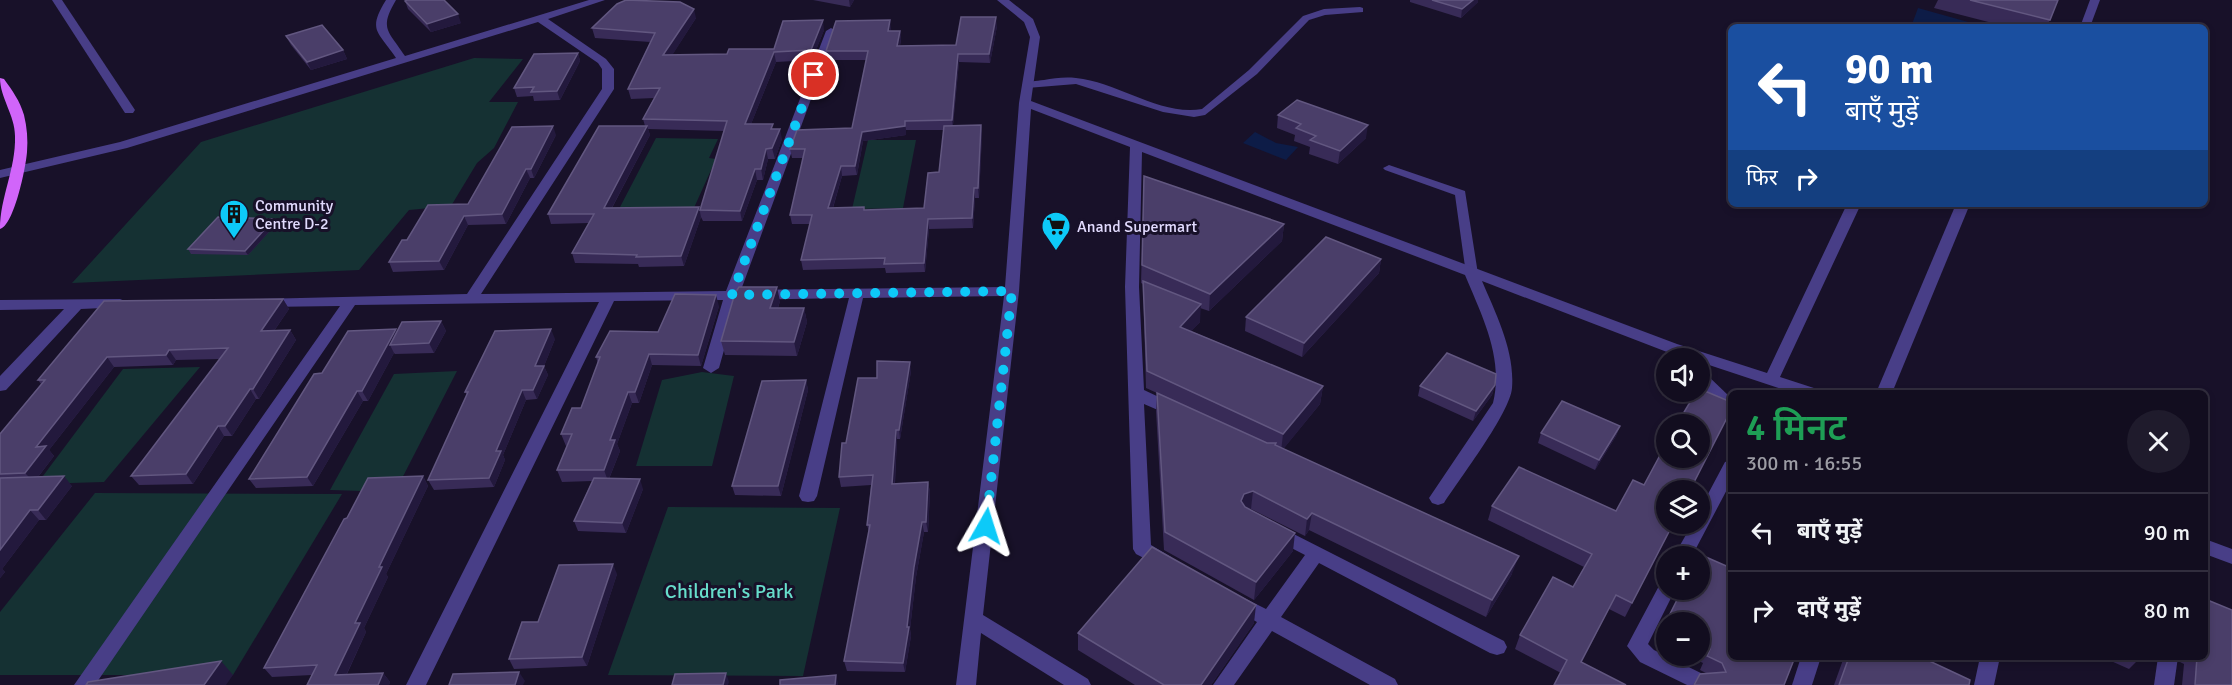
<!DOCTYPE html>
<html lang="hi">
<meta charset="utf-8">
<style>
:root{--surface:#120d1f;--page:#1f1b2c;--text:#f1f3f6;--muted:#9c9ca4;--line:#312d3d}
body{margin:0;font-family:Signika,"Noto Sans Devanagari",sans-serif;background:var(--page);color:var(--text);height:100vh;display:flex;flex-direction:column;font-size:22px;white-space:nowrap}
*{box-sizing:border-box;margin:0}
p{font-size:20px;color:var(--muted)}
.icon{flex:none;width:33px;height:33px;fill:none;stroke:currentColor;stroke-width:2;stroke-linecap:round;stroke-linejoin:round}
.map{position:relative;flex:1;overflow:hidden}
.drawer{position:absolute;left:1728px;top:390px;width:480px;height:270px;display:flex;flex-direction:column;background:var(--surface);border-radius:9px;box-shadow:0 3px 9px #0003,0 0 0 2px var(--line)}
.drawer>*{flex:none}
.hud{position:absolute;left:1728px;top:24px;width:480px;height:183px;border-radius:9px;box-shadow:0 3px 9px #0003,0 0 0 2px var(--line);background:#1a4fa0;color:#fff;overflow:hidden}
.buttons{position:absolute;left:1656px;top:348px;display:grid;gap:12px}
.buttons a{display:grid;place-items:center;width:54px;height:54px;border-radius:50%;background:var(--surface);box-shadow:0 3px 9px #0003,0 0 0 2px var(--line);font-size:30px}
.pin{position:absolute;display:grid;place-items:center;width:51px;height:51px;color:#fff;margin:-26px;border:3px solid #fff;border-radius:50%;box-shadow:0 2px 6px #0007}
.me{position:absolute;width:66px;margin:-33px;rotate:6deg;stroke-linejoin:round;filter:drop-shadow(0 0 4px #0008)}
.turn{display:flex;align-items:center;gap:21px;height:126px;padding:0 18px;font-size:27px}
.turn .icon{width:78px;height:78px;stroke-width:2.5}
.turn b{display:block;font-size:42px;line-height:51px}
.then{display:flex;align-items:center;height:57px;padding:0 18px;background:#0003;gap:12px;font-size:22px}
.round{display:grid;place-items:center;flex:none;width:63px;height:63px;border-radius:32px;background:var(--page)}
.head{display:flex;align-items:center;justify-content:space-between;height:102px;padding:0 18px}
h1{font-size:36px;font-weight:600;line-height:45px;color:#1e9e55}
ul{padding:0;list-style:none}
li{display:flex;align-items:center;gap:18px;height:78px;padding:0 18px;border-top:2px solid var(--line)}
li div{flex:1}
li b{display:block;font-size:22px}
li em{font-style:normal}
.map>svg:first-child{display:block}
.green{fill:#153133}
.water{fill:#0d1c47}
.lines{fill:none;stroke-linecap:round;stroke-linejoin:round}
.service{fill:#483e87;fill-rule:evenodd}
.minor{fill:#483e87;fill-rule:evenodd}
.primary{fill:#d165fa;fill-rule:evenodd}
.wall{fill:#382b57;fill-rule:evenodd}
.shaded-wall{fill:#23193d}
.building{fill:#4a3e69;stroke:#625780;stroke-width:1.5}
.route{stroke:#0dcaf8;stroke-width:10;stroke-dasharray:0 18}
.labels{text-anchor:middle;stroke-width:6;stroke-linejoin:round;paint-order:stroke}
.poi-label{font-size:16px;fill:#e2dbfe;stroke:#181129;text-anchor:start}
.near-park-label{font-size:20px;fill:#67ddcb;stroke:#181129}
</style>
<div class="map">
<svg width="2232" height="685" viewBox="0 0 2232 685">
<rect width="100%" height="100%" fill="#181129"/>
<g class="green">
<path d="M474,58L523,59L489,102H518L494,148L477,163L451,206L409,210L359,270L72,283L201,142Z"/>
<path d="M656,138L718,139L709,158L716,159L693,210L619,209Z"/>
<path d="M868,140H916L903,208L852,209Z"/>
<path d="M200,367L104,482L37,484L123,369Z"/>
<path d="M457,371L395,492L330,490L394,374Z"/>
<path d="M702,372L734,376L712,466H636L662,380Z"/>
<path d="M95,493L342,494L233,675H0V612Z"/>
<path d="M668,507L840,508L803,676L608,675Z"/>
</g>
<g class="water">
<path d="M1918,8L1986,27H1911Z"/>
<path d="M1255,132L1276,143L1298,147L1286,160L1243,143Z"/>
</g>
<g class="lines">
<g class="service">
<path d="M1360,7L1363,8V12L1325,15L1309,20L1257,74L1205,115L1194,117L1163,112L1076,84L1027,88L1022,85C1028,81 1036,81 1044,80C1054,78 1065,77 1076,78C1118,82 1159,116 1202,109L1249,70L1303,16L1324,9Z"/>
<path d="M1389,165L1465,191L1478,274L1476,277H1468L1466,274L1455,195L1385,170L1383,168Z"/>
</g>
<g class="minor">
<path d="M52,0H62L135,110L133,113H125Z"/>
<path d="M386,0H396C379,29 388,30 405,56L589,0H605L548,19L606,59L614,69V89L481,294L726,291L826,31L831,28L836,31L741,290L1005,287L1019,103L1030,37L1024,22L997,0H1009L1033,19L1040,37L1031,101L1677,344L1767,373L1847,204H1861L1780,377L1817,389L1819,393H1794L1700,362V358H1688L1667,352L1482,281C1496,314 1515,351 1512,388C1510,413 1460,478 1444,503L1438,505L1432,503L1429,498L1493,403C1504,358 1482,316 1465,275L1142,152L1139,287L1144,390L1180,407L1182,411L1180,415L1174,417L1144,404L1151,545L1171,557L1174,562L1171,567L1165,569L1136,554L1133,549L1125,287L1130,147L1031,109L1019,291L983,615L1088,679L1091,685H1064L981,633L976,685H956L1004,296L863,298L817,496L814,501L808,502L802,501L799,496L849,298L738,300L719,368L711,373L703,368L723,300L614,301L426,685H406L599,302L355,305L95,685H74L340,306L264,307L257,302L259,299L467,294L602,89V69L598,63L538,22L127,148L0,178V170L120,142L396,58C378,31 367,31 386,0Z"/>
<path d="M2090,0H2100L2090,27H2080Z"/>
<path d="M1956,204H1970L1892,393H1876Z"/>
<path d="M120,299L125,301L127,304L125,307L81,309L6,390L0,391V376L64,309L0,310V300Z"/>
<path d="M1700,372L1705,373L1731,398V414L1725,412L1700,386Z"/>
<path d="M1731,460V482L1692,556H1674L1692,524H1700V509L1725,462Z"/>
<path d="M1276,525L1504,641L1507,647L1504,653L1497,655L1490,653L1319,563L1281,617L1395,679L1398,685H1370L1272,631L1234,685H1213L1257,622L1231,608L1229,603L1231,598L1238,595L1266,609L1305,555L1270,537L1267,532L1270,527Z"/>
<path d="M2205,539L2232,549V564L2205,554Z"/>
<path d="M1666,582V590H1675L1648,644L1654,650L1713,679L1716,685H1687L1640,662L1627,646L1660,584Z"/>
<path d="M1801,657H1821L1812,685H1792Z"/>
<path d="M1980,657H2000L1994,685H1974Z"/>
<path d="M2158,657H2178L2174,685H2154Z"/>
</g>
<path class="primary" d="M0,78L4,79C12,90 20,101 24,115C27,127 28,140 27,152C26,167 14,226 0,229C0,197 16,169 15,136C15,115 0,98 0,78Z"/>
</g>
<g class="wall">
<path d="M813,0H854L850,7Z"/>
<path d="M1410,0H1478V2L1461,18L1410,2Z"/>
<path d="M1938,0H2058L2050,20L2046,27H2008L1934,8Z"/>
<path d="M405,1L461,23L431,32L408,9Z"/>
<path d="M696,18L672,55L727,54L774,49L824,30L812,60L776,62L751,124L774,129L782,139L775,159H768L763,180H757L742,221H703L701,217L684,266L639,267L638,264L575,263L572,253L589,223L551,224L548,214L645,126L643,119L654,98L631,99L628,89L650,42L595,38L592,28ZM648,129L724,131L700,210L699,207L612,208L650,135Z"/>
<path d="M997,26L990,63L959,62L953,125H981L982,134L979,198H975L973,228L929,229L925,272L886,273L885,268L803,270L801,260L810,224H792L790,215L803,158H792L790,149L852,128L866,60H828L826,51L891,28L890,31H900L901,39L900,46L956,45ZM906,130H944L939,172L924,208L865,210L833,208L842,176L857,175L863,141L906,135Z"/>
<path d="M286,36L343,50L347,59L311,70L291,45Z"/>
<path d="M578,53L580,61L560,100L534,101L533,96L517,97L514,88Z"/>
<path d="M1278,115L1366,138L1338,164L1309,154L1310,147L1294,141L1295,135L1277,128Z"/>
<path d="M556,135L534,178H530L506,224L468,225L444,270L393,272L389,262L468,204Z"/>
<path d="M1144,176L1284,224L1282,241L1209,311L1200,308V322L1191,331L1323,386L1320,404L1283,449L1512,574L1486,617L1309,530L1305,536L1251,509L1249,510L1293,551L1254,600L1164,550L1156,411L1157,393L1146,388L1143,284L1141,283Z"/>
<path d="M274,219L277,223L248,255L191,254L188,249Z"/>
<path d="M1381,259L1379,273L1302,357L1245,331L1246,317Z"/>
<path d="M283,299L289,309L274,331L290,330L296,340L259,399H256L232,436H224L193,484L139,485L131,476L220,359L176,360L173,365L114,367L49,450L54,456L38,477L72,486L46,520H39L2,569L5,572L0,578V434L41,384L38,380L104,301Z"/>
<path d="M780,301L778,308H804L807,322L797,356L725,355L721,341Z"/>
<path d="M719,306L701,366L652,365L639,403H632L617,444L620,451L609,479L643,489L626,533L578,531L574,521L592,481L562,482L557,470L568,445L566,446L561,434L581,408L598,364L596,357L658,332Z"/>
<path d="M441,321L446,331L434,353L395,354L394,353L368,401H363L313,486L256,488L249,479L322,373L397,331Z"/>
<path d="M555,339L544,366L548,375L537,399L526,400L503,455L505,460L494,487L434,490L428,480L467,395L465,392Z"/>
<path d="M911,371L900,439H897L895,483L928,482L930,492L928,532H924L916,577L910,629L911,636L905,672L847,671L844,661L869,532L867,525L871,485L841,487L839,477L846,443L877,378Z"/>
<path d="M806,380L808,390L781,496L735,495L732,486Z"/>
<path d="M1495,385L1492,395L1473,421L1418,396L1420,386Z"/>
<path d="M1731,410L1690,490H1666L1673,524L1625,617L1609,609L1561,673L1515,649L1520,635L1573,587L1584,567L1488,520L1492,506L1616,511L1644,485Z"/>
<path d="M1620,426L1616,436L1595,470L1538,443L1541,433Z"/>
<path d="M423,476L428,486L386,574L388,577L364,628L366,632L347,674L383,673L390,682L389,685H307L312,675L272,677L264,668L347,518Z"/>
<path d="M617,574L587,666L514,669L509,659L538,622Z"/>
<path d="M1682,590L1784,685H1693L1700,674L1706,673L1700,670L1703,663L1688,656H1700V622H1666V645L1657,640Z"/>
<path d="M1254,623L1211,685H1135L1078,650V633Z"/>
<path d="M1844,657H1921L1969,685H1834Z"/>
<path d="M2102,657H2141L2129,669Z"/>
<path d="M2180,657H2205L2232,685H2182L2184,664L2180,662Z"/>
</g>
<g class="shaded-wall">
<path d="M849,0H854L850,7Z"/>
<path d="M1473,0H1478V2L1461,18L1462,9Z"/>
<path d="M694,9L696,18L666,65L663,55Z"/>
<path d="M458,14L461,23L431,32L427,24Z"/>
<path d="M996,17L997,26L990,63L989,54Z"/>
<path d="M823,20L824,30L812,60L811,50Z"/>
<path d="M890,20L891,28L889,40L888,31Z"/>
<path d="M900,31L901,39L898,54L897,46Z"/>
<path d="M343,50L347,59L311,70L307,62Z"/>
<path d="M774,52L776,62L747,134L745,124Z"/>
<path d="M578,53L580,61L560,100L557,91Z"/>
<path d="M958,54L959,62L952,129V120Z"/>
<path d="M905,121L906,130V135L863,141L857,175L855,166L862,132Z"/>
<path d="M981,125L982,134L979,198L978,188Z"/>
<path d="M1368,125L1366,138L1338,164L1340,151Z"/>
<path d="M553,126L556,135L534,178L531,169Z"/>
<path d="M647,126L650,135L607,217L604,208Z"/>
<path d="M780,129L782,139L775,159L772,148Z"/>
<path d="M766,149L768,159L763,180L761,169Z"/>
<path d="M841,166L842,176L830,217L828,208Z"/>
<path d="M526,169L530,178L506,224L502,214Z"/>
<path d="M755,169L757,180L742,221L740,211Z"/>
<path d="M974,188L975,198L973,228L972,218Z"/>
<path d="M699,207L701,217L684,266L681,256Z"/>
<path d="M464,216L468,225L444,270L439,261Z"/>
<path d="M274,219L277,223L248,255L245,251Z"/>
<path d="M928,219L929,229L925,272L924,263Z"/>
<path d="M1284,224L1282,241L1209,311L1210,294Z"/>
<path d="M1381,259L1379,273L1302,357L1304,343Z"/>
<path d="M777,287L780,301L773,322L770,308Z"/>
<path d="M716,295L719,306L701,366L698,355Z"/>
<path d="M283,299L289,309L267,341L261,331Z"/>
<path d="M1201,304L1200,322L1179,344L1180,327Z"/>
<path d="M804,308L807,322L797,356L794,342Z"/>
<path d="M441,321L446,331L434,353L429,343Z"/>
<path d="M396,329L401,339L390,345L394,353L368,401L362,391Z"/>
<path d="M551,329L555,339L544,366L548,375L537,399L533,390L535,366Z"/>
<path d="M290,330L296,340L259,399L253,389Z"/>
<path d="M169,350L176,360L173,365L166,355Z"/>
<path d="M649,354L652,365L639,403L635,392Z"/>
<path d="M107,357L114,367L49,450L54,456L34,482L25,473L36,447Z"/>
<path d="M910,362L911,371L900,439L899,430Z"/>
<path d="M806,380L808,390L781,496L778,486Z"/>
<path d="M1495,385L1492,395L1473,421L1476,411Z"/>
<path d="M1323,386L1320,404L1281,452L1283,434Z"/>
<path d="M250,389L256,399L232,436L225,426Z"/>
<path d="M522,390L526,400L503,455L505,460L494,487L489,478L496,451Z"/>
<path d="M357,391L363,401L313,486L307,477Z"/>
<path d="M628,392L632,403L617,444L620,451L608,481L604,470L610,440Z"/>
<path d="M218,426L224,436L193,484L186,474Z"/>
<path d="M1620,426L1616,436L1595,470L1599,460Z"/>
<path d="M896,430L897,439L894,493L892,484Z"/>
<path d="M64,476L72,486L46,520L38,510Z"/>
<path d="M423,476L428,486L386,574L388,577L364,628L366,632L342,684L335,675L355,623L379,567Z"/>
<path d="M640,479L643,489L626,533L622,523Z"/>
<path d="M928,482L930,492L928,532L926,522Z"/>
<path d="M1253,491L1251,509L1242,512L1241,501L1244,494Z"/>
<path d="M30,510L39,520L2,569L5,572L0,578V550Z"/>
<path d="M1312,513L1309,530L1305,536L1307,519Z"/>
<path d="M922,522L924,532L916,577L910,629L911,636L905,672L903,663L914,567Z"/>
<path d="M1295,533L1293,551L1254,600L1256,582Z"/>
<path d="M1519,556L1512,574L1486,617L1492,600Z"/>
<path d="M613,564L617,574L587,666L582,657Z"/>
<path d="M1616,595L1609,609L1575,676L1581,662Z"/>
<path d="M1256,605L1254,623L1211,685H1201Z"/>
<path d="M221,661L233,675L226,685H204Z"/>
<path d="M519,672L525,681L523,685H515Z"/>
<path d="M383,673L390,682L389,685H378Z"/>
<path d="M726,673L729,682L728,685H723Z"/>
<path d="M836,675L838,684V685H835Z"/>
</g>
<g class="building">
<path d="M407,0H444L458,14L427,24L405,1Z"/>
<path d="M626,0L680,2L694,9L663,55L727,54L729,49H774L783,21L823,20L811,50L774,52L745,124H773L771,129H780L772,148L766,149L761,169H755L740,211L700,210L727,121L643,119L660,88L628,89L655,33L592,28L617,4Z"/>
<path d="M1432,0H1473L1462,9Z"/>
<path d="M1970,0H2058L2050,20Z"/>
<path d="M961,17H996L989,54H958L952,120L905,121V126L862,132L855,166H841L828,208L864,207V210L924,208L928,173L939,172L944,126L981,125L978,188H974L972,218L928,219L924,263L884,264L885,258L801,260L812,215H790L805,149H790L797,130L852,128L868,51H826L836,21L890,20L888,31H900L897,46L956,45Z"/>
<path d="M322,25L343,50L307,62L286,36Z"/>
<path d="M578,53L557,91L531,92L534,87L514,88L534,54Z"/>
<path d="M1297,100L1368,125L1340,151L1310,140L1316,136L1296,128L1301,124L1278,115Z"/>
<path d="M553,126L531,169H526L502,214L464,216L439,261L389,262L402,240H407L428,205L468,204L512,127Z"/>
<path d="M599,126H647L604,208L699,207L681,256L636,257L637,255L572,253L594,214H548Z"/>
<path d="M1144,176L1284,224L1210,294L1142,265Z"/>
<path d="M218,217L274,219L245,251L188,249Z"/>
<path d="M1326,237L1381,259L1304,343L1246,317Z"/>
<path d="M1143,281L1201,304L1180,327L1323,386L1283,434L1147,371Z"/>
<path d="M739,287H777L770,308H804L794,342L721,341L735,293Z"/>
<path d="M675,294L716,295L698,355L649,354L635,392H628L610,440H615L604,470H557L572,434H561L572,408H581L600,357H596L610,331L658,332Z"/>
<path d="M283,299L261,331L290,330L253,389H250L225,426H218L186,474L131,476L228,348L169,350L166,355L107,357L36,447L46,446L25,473L0,474V434L45,380H38L104,301Z"/>
<path d="M441,321L429,343L390,345L402,322Z"/>
<path d="M396,329L362,391H357L307,477L249,479L314,374L322,373L348,331Z"/>
<path d="M551,329L535,366H544L533,390H522L496,451H501L489,478L428,480L468,392H465L495,331Z"/>
<path d="M1447,353L1496,374L1495,385L1476,411L1420,386Z"/>
<path d="M877,361L910,362L899,430H896L892,484L928,482L926,522H922L914,567L907,627H909L903,663L844,661L870,525H867L873,475L839,477L842,443H846L858,378H877Z"/>
<path d="M806,380L778,486H732L762,381Z"/>
<path d="M1700,389L1731,402V410L1690,490H1666V524H1673L1632,603L1616,595L1581,662L1626,685H1554L1567,660L1520,635L1553,577L1573,587L1592,554L1492,506L1519,467L1616,511L1633,480L1644,485L1666,444V458H1700V424H1677L1696,392H1700Z"/>
<path d="M1157,393L1267,443H1276L1275,445L1519,556L1492,600L1312,513L1307,519L1253,491L1244,494L1241,501L1245,507L1295,533L1256,582L1165,532Z"/>
<path d="M1562,401L1620,426L1599,460L1541,433Z"/>
<path d="M64,476L38,510H30L0,550V478Z"/>
<path d="M423,476L379,567H382L355,623H360L335,675L383,673L378,685H307L317,665L264,668L344,519L347,518L368,478Z"/>
<path d="M594,478L640,479L622,523L574,521Z"/>
<path d="M1152,547L1256,605L1201,685H1164L1078,633Z"/>
<path d="M1699,554L1731,568V657H1795L1784,685H1694L1700,674L1726,672L1722,663L1707,656L1710,649L1700,644V622H1666V627L1664,626L1682,590H1700V556H1698Z"/>
<path d="M613,564L582,657L509,659L522,622H538L559,565Z"/>
<path d="M2205,599L2232,610V685H2195L2197,657H2205Z"/>
<path d="M1849,657H1921L1970,680L1969,685H1839Z"/>
<path d="M221,661L204,685H86L88,682Z"/>
<path d="M519,672L515,685H449L453,674Z"/>
<path d="M726,673L723,685H672L675,674Z"/>
<path d="M836,675L835,685H780V680Z"/>
</g>
<g class="lines">
<path class="route" d="M814,75L732,295L1012,291L986,526"/>
</g>
<defs>
<g id="building-pin" transform="scale(1.5)"><path d="M0 17L-7.5 6A9.5 9.5 0 1 1 7.5 6Z" fill="#0dcaf8" stroke="#181129"/><path d="M-4-6H4V6H1V3H-1V6H-4ZM-2.5-4.3h1.7v1.8h-1.7ZM.8-4.3h1.7v1.8H.8ZM-2.5-1h1.7V.8h-1.7ZM.8-1h1.7V.8H.8Z" fill="#111"/></g>
<g id="supermarket-pin" transform="scale(1.5)"><path d="M0 17L-7.5 6A9.5 9.5 0 1 1 7.5 6Z" fill="#0dcaf8" stroke="#181129"/><path d="M-6-5.5h2.5l.6 2H6L4.5 2H-2.5L-4.4-4H-6ZM-1.5 3.2a1.3 1.3 0 1 0 .1 0ZM3 3.2a1.3 1.3 0 1 0 .1 0Z" fill="#111"/></g>
</defs>
<g fill-rule="evenodd">
<use href="#building-pin" x="234" y="214"/>
<use href="#supermarket-pin" x="1056" y="226"/>
</g>
<g class="labels">
<g class="poi-label">
<text x="255" y="211">Community<tspan x="255" dy="18">Centre D-2</tspan></text>
<text x="1077" y="232">Anand Supermart</text>
</g>
<g class="near-park-label">
<text x="729" y="598">Children's Park</text>
</g>
</g>
</svg>
<div class="buttons">
<a><svg class="icon" aria-label="sound" viewBox="0 0 24 24"><path d="M4 9h4l5-4v14l-5-4H4zM17 9q2 3 0 6"/></svg></a>
<a><svg class="icon" aria-label="search" viewBox="0 0 24 24"><circle cx="10" cy="10" r="6"/><path d="M15 15l6 6"/></svg></a>
<a><svg class="icon" aria-label="layers" viewBox="0 0 24 24"><path d="M12 4l9 5-9 5-9-5zM3 14l9 5 9-5"/></svg></a>
<a>+</a>
<a>−</a>
</div>
<div class="pin" style="left:814px;top:75px;background:#d93025"><svg class="icon" aria-label="arrive" viewBox="0 0 24 24"><path d="M6 21V4h12l-3 4 3 4H6"/></svg></div>
<svg class="me" style="left:986px;top:526px" viewBox="-20 -20 40 40"><path d="M0-17L14 15 0 8-14 15z" fill="#0dcaf8" stroke="#fff" stroke-width="4"/></svg>
<div class="hud">
<div class="turn"><svg class="icon" aria-label="left" viewBox="0 0 24 24"><path d="M17 20v-9H6M10 6l-5 5 5 5"/></svg><div><b>90 m</b>बाएँ मुड़ें</div></div>
<div class="then">फिर<svg class="icon" aria-label="right" viewBox="0 0 24 24"><path d="M7 20v-9h11M14 6l5 5-5 5"/></svg></div>
</div>
<section class="drawer">
<div class="head"><div><h1>4 मिनट</h1><p>300 m · 16:55</p></div><a class="round"><svg class="icon" aria-label="close" viewBox="0 0 24 24"><path d="M6 6l12 12M18 6L6 18"/></svg></a></div>
<ul>
<li><svg class="icon" aria-label="left" viewBox="0 0 24 24"><path d="M17 20v-9H6M10 6l-5 5 5 5"/></svg><div><b>बाएँ मुड़ें</b></div><em>90 m</em></li>
<li><svg class="icon" aria-label="right" viewBox="0 0 24 24"><path d="M7 20v-9h11M14 6l5 5-5 5"/></svg><div><b>दाएँ मुड़ें</b></div><em>80 m</em></li>
</ul>
</section>
</div>
